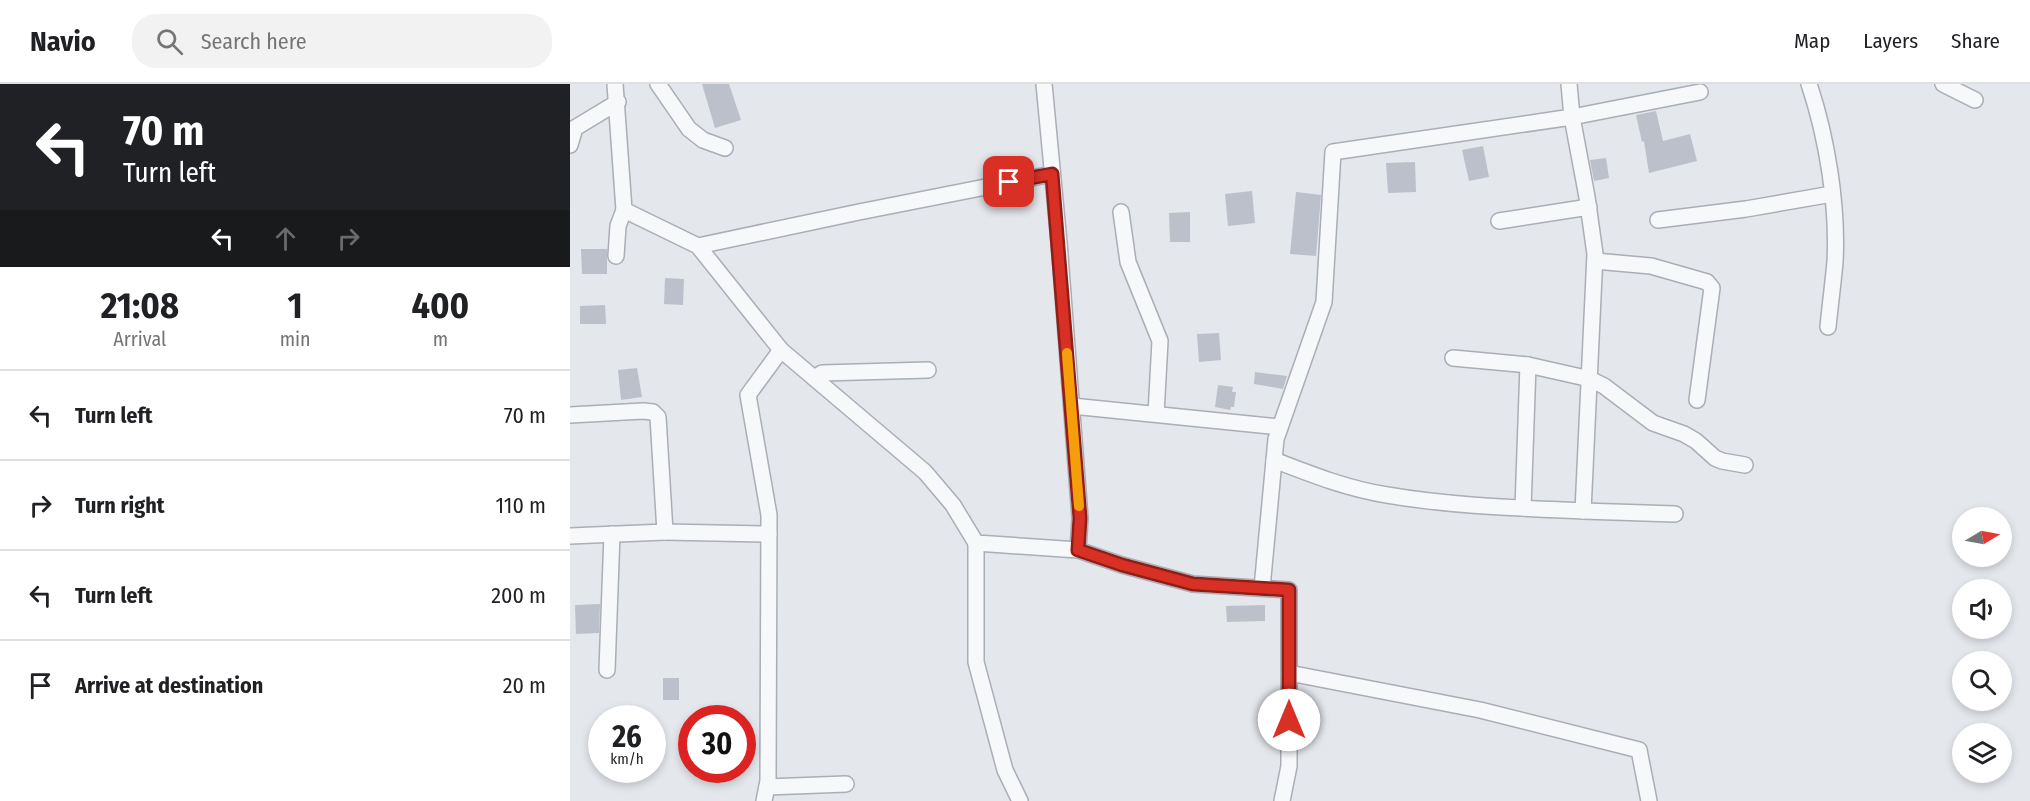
<!DOCTYPE html>
<style>
:root{--surface:#fff;--page:#f2f2f2;--text:#202124;--muted:#757577;--line:#e0e0e0}
body{margin:0;font-family:"Fira Sans Condensed",sans-serif;background:var(--page);color:var(--text);height:100vh;display:flex;flex-direction:column;font-size:22px;white-space:nowrap}
*{box-sizing:border-box;margin:0}
p{font-size:20px;color:var(--muted)}
.icon{flex:none;width:33px;height:33px;fill:none;stroke:currentColor;stroke-width:2;stroke-linecap:round;stroke-linejoin:round}
.map{position:relative;flex:1;overflow:hidden}
.sheet{display:flex;flex-direction:column;background:var(--surface);width:570px}
.sheet>*{flex:none}
.hud{background:#202124;color:#fff;overflow:hidden}
.needle{width:39px;rotate:80deg}
.fabs{position:absolute;left:1382px;top:423px;display:grid;gap:12px}
.fabs a{display:grid;place-items:center;width:60px;height:60px;border-radius:50%;background:var(--surface);box-shadow:0 3px 9px #0003;font-size:30px}
.speed{position:absolute;left:18px;top:621px;display:flex;gap:12px;font-size:30px;font-weight:700;text-align:center}
.speed>*{display:grid;place-content:center;width:78px;height:78px;border-radius:50%;background:var(--surface);box-shadow:0 3px 9px #0003;line-height:1}
.speed small{font-size:15px;font-weight:400}
.speed .limit{border:9px solid #d22;background:#fff;color:#111}
.pin{position:absolute;display:grid;place-items:center;width:51px;height:51px;color:#fff;margin:-26px;border-radius:12px;box-shadow:0 3px 9px #0006}
.me{position:absolute;width:66px;margin:-33px;rotate:0deg;stroke-linejoin:round;filter:drop-shadow(0 0 4px #0008)}
.turn{display:flex;align-items:center;gap:21px;height:126px;padding:0 24px;font-size:27px}
.turn .icon{width:78px;height:78px;stroke-width:2.5}
.turn b{display:block;font-size:42px;line-height:51px}
.lanes{display:flex;align-items:center;height:57px;padding:0 24px;background:#0003;justify-content:center;gap:30px;direction:ltr}
.lanes .off{opacity:.35}
.eta{display:flex;justify-content:space-evenly;align-items:center;height:102px;text-align:center}
.eta b{font-size:36px;font-weight:700;line-height:42px}
ul{padding:0;list-style:none}
li{display:flex;align-items:center;gap:18px;height:90px;padding:0 24px;border-top:2px solid var(--line)}
li div{flex:1}
li b{display:block;font-size:22px}
li em{font-style:normal}
header{display:flex;align-items:center;gap:36px;box-sizing:border-box;height:84px;padding:0 30px;background:var(--surface);border-bottom:2px solid var(--line)}
header strong{font-size:28px}
nav{display:flex;gap:33px;margin-inline-start:auto;font-size:21px}
.search{width:420px;height:54px;background:var(--page);display:flex;align-items:center;gap:15px;box-sizing:border-box;padding:0 21px;border-radius:24px;color:var(--muted);font-size:22px}
main{display:flex;flex:1;min-height:0}
.map>svg:first-child{display:block}
.building{fill:#bbc0ca}
.lines{fill:none;stroke-linecap:round;stroke-linejoin:round}
.minor-casing{stroke:#a9aeb7;stroke-width:18}
.minor{stroke:#f7f8fa;stroke-width:15}
.route-casing{stroke:#8d1f18;stroke-width:15}
.route{stroke:#d93025;stroke-width:10}
.slow{stroke:#f59e0b;stroke-width:10}
</style>
<header>
<strong>Navio</strong>
<div class="search"><svg class="icon" aria-label="search" viewBox="0 0 24 24"><circle cx="10" cy="10" r="6"/><path d="M15 15l6 6"/></svg>Search here</div>
<nav><a>Map</a><a>Layers</a><a>Share</a></nav>
</header>
<main>
<section class="sheet">
<div class="hud">
<div class="turn"><svg class="icon" aria-label="left" viewBox="0 0 24 24"><path d="M17 20v-9H6M10 6l-5 5 5 5"/></svg><div><b>70 m</b>Turn left</div></div>
<div class="lanes"><svg class="icon" aria-label="left" viewBox="0 0 24 24"><path d="M17 20v-9H6M10 6l-5 5 5 5"/></svg><svg class="icon off" aria-label="ahead" viewBox="0 0 24 24"><path d="M12 20V5M6 11l6-6 6 6"/></svg><svg class="icon off" aria-label="right" viewBox="0 0 24 24"><path d="M7 20v-9h11M14 6l5 5-5 5"/></svg></div>
</div>
<div class="eta">
<div><b>21:08</b><p>Arrival</p></div>
<div><b>1</b><p>min</p></div>
<div><b>400</b><p>m</p></div>
</div>
<ul>
<li><svg class="icon" aria-label="left" viewBox="0 0 24 24"><path d="M17 20v-9H6M10 6l-5 5 5 5"/></svg><div><b>Turn left</b></div><em>70 m</em></li>
<li><svg class="icon" aria-label="right" viewBox="0 0 24 24"><path d="M7 20v-9h11M14 6l5 5-5 5"/></svg><div><b>Turn right</b></div><em>110 m</em></li>
<li><svg class="icon" aria-label="left" viewBox="0 0 24 24"><path d="M17 20v-9H6M10 6l-5 5 5 5"/></svg><div><b>Turn left</b></div><em>200 m</em></li>
<li><svg class="icon" aria-label="arrive" viewBox="0 0 24 24"><path d="M6 21V4h12l-3 4 3 4H6"/></svg><div><b>Arrive at destination</b></div><em>20 m</em></li>
</ul>
</section>
<div class="map">
<svg width="1460" height="717" viewBox="0 0 1460 717">
<rect width="100%" height="100%" fill="#e4e7ec"/>
<g class="building">
<path d="M132,0H159L171,36L145,44Z"/>
<path d="M1086,27L1093,57L1120,50L1127,77L1079,89L1074,57L1072,58L1066,31Z"/>
<path d="M913,62L919,93L899,97L892,66Z"/>
<path d="M1036,74L1039,94L1024,97L1020,76Z"/>
<path d="M845,78L846,108L818,109L816,79Z"/>
<path d="M682,107L685,139L658,142L655,110Z"/>
<path d="M726,108L751,111L746,172L720,170Z"/>
<path d="M620,128V158H600L599,129Z"/>
<path d="M11,165H37V190H12Z"/>
<path d="M95,194L114,195L113,221L94,220Z"/>
<path d="M35,221L36,240H10V222Z"/>
<path d="M649,249L651,276L629,278L627,250Z"/>
<path d="M67,284L72,313L51,316L48,286Z"/>
<path d="M685,288L717,292L713,305L684,300Z"/>
<path d="M648,301L663,303L662,308H666L664,323H661L660,326L645,323Z"/>
<path d="M30,520L29,549L6,550L5,521Z"/>
<path d="M695,521V537L657,538L656,522Z"/>
<rect x="93" y="594" width="16" height="22"/>
</g>
<g class="lines">
<g class="minor-casing">
<g id="minor">
<path d="M45,0L54,126L128,162L289,128L482,90"/>
<path d="M88,0L119,45L133,56L155,64"/>
<path d="M474,0L489,158L510,434L508,466L552,481L623,500L719,506V682L712,717"/>
<path d="M1239,0C1257,54 1268,121 1265,178C1263,200 1260,222 1258,243"/>
<path d="M1373,0L1405,16"/>
<path d="M0,61L5,44L48,18"/>
<path d="M551,128L558,178L590,257L586,330"/>
<path d="M1088,136L1176,125L1262,110"/>
<path d="M929,137L1019,123"/>
<path d="M128,162L211,266L355,388L383,421L406,459L508,466"/>
<path d="M46,172L48,142L54,126"/>
<path d="M1025,177L1081,182L1137,198L1142,204L1127,316"/>
<path d="M883,274L958,281L1020,295L1034,302L1083,339L1114,350L1126,357L1145,374L1152,377L1175,381"/>
<path d="M244,294L252,289L358,286"/>
<path d="M502,322L710,343"/>
<path d="M0,331L73,327L83,328L88,333L95,448L0,452"/>
<path d="M704,376C740,390 778,405 817,411C881,422 948,424 1013,427L1025,170L1017,113L1002,33L1130,8"/>
<path d="M953,424L958,281"/>
<path d="M1013,427L1105,430"/>
<path d="M95,448L199,450"/>
<path d="M406,459V578L435,686L450,717"/>
<path d="M692,504L706,355L754,218L763,68L1002,33L999,0"/>
<path d="M37,586L42,450"/>
<path d="M719,589L910,626L1069,666L1079,717"/>
<path d="M197,703L276,700"/>
<path d="M194,717L198,697L199,431L178,311L211,266"/>
</g>
</g>
<use href="#minor" class="minor"/>
</g>
<g class="lines">
<g class="route-casing">
<path id="route" d="M439,98L482,90L510,434L508,466L552,481L623,500L719,506V636"/>
</g>
<use href="#route" class="route"/>
<path class="slow" d="M497,269L509,422"/>
</g>
</svg>
<div class="fabs">
<a><svg class="needle" viewBox="-14 -14 28 28"><path d="M0-13l5 13h-10z" fill="#e53935"/><path d="M0 13l5-13h-10z" fill="#757577"/></svg></a>
<a><svg class="icon" aria-label="sound" viewBox="0 0 24 24"><path d="M4 9h4l5-4v14l-5-4H4zM17 9q2 3 0 6"/></svg></a>
<a><svg class="icon" aria-label="search" viewBox="0 0 24 24"><circle cx="10" cy="10" r="6"/><path d="M15 15l6 6"/></svg></a>
<a><svg class="icon" aria-label="layers" viewBox="0 0 24 24"><path d="M12 4l9 5-9 5-9-5zM3 14l9 5 9-5"/></svg></a>
</div>
<div class="speed"><div>26<small>km/h</small></div><div class="limit">30</div></div>
<div class="pin" style="left:439px;top:98px;background:#d93025"><svg class="icon" aria-label="arrive" viewBox="0 0 24 24"><path d="M6 21V4h12l-3 4 3 4H6"/></svg></div>
<svg class="me" style="left:719px;top:636px" viewBox="-20 -20 40 40"><circle r="19" fill="#fff"/><path d="M0-13L10 11 0 6-10 11z" fill="#d93025"/></svg>
</div>
</main>
